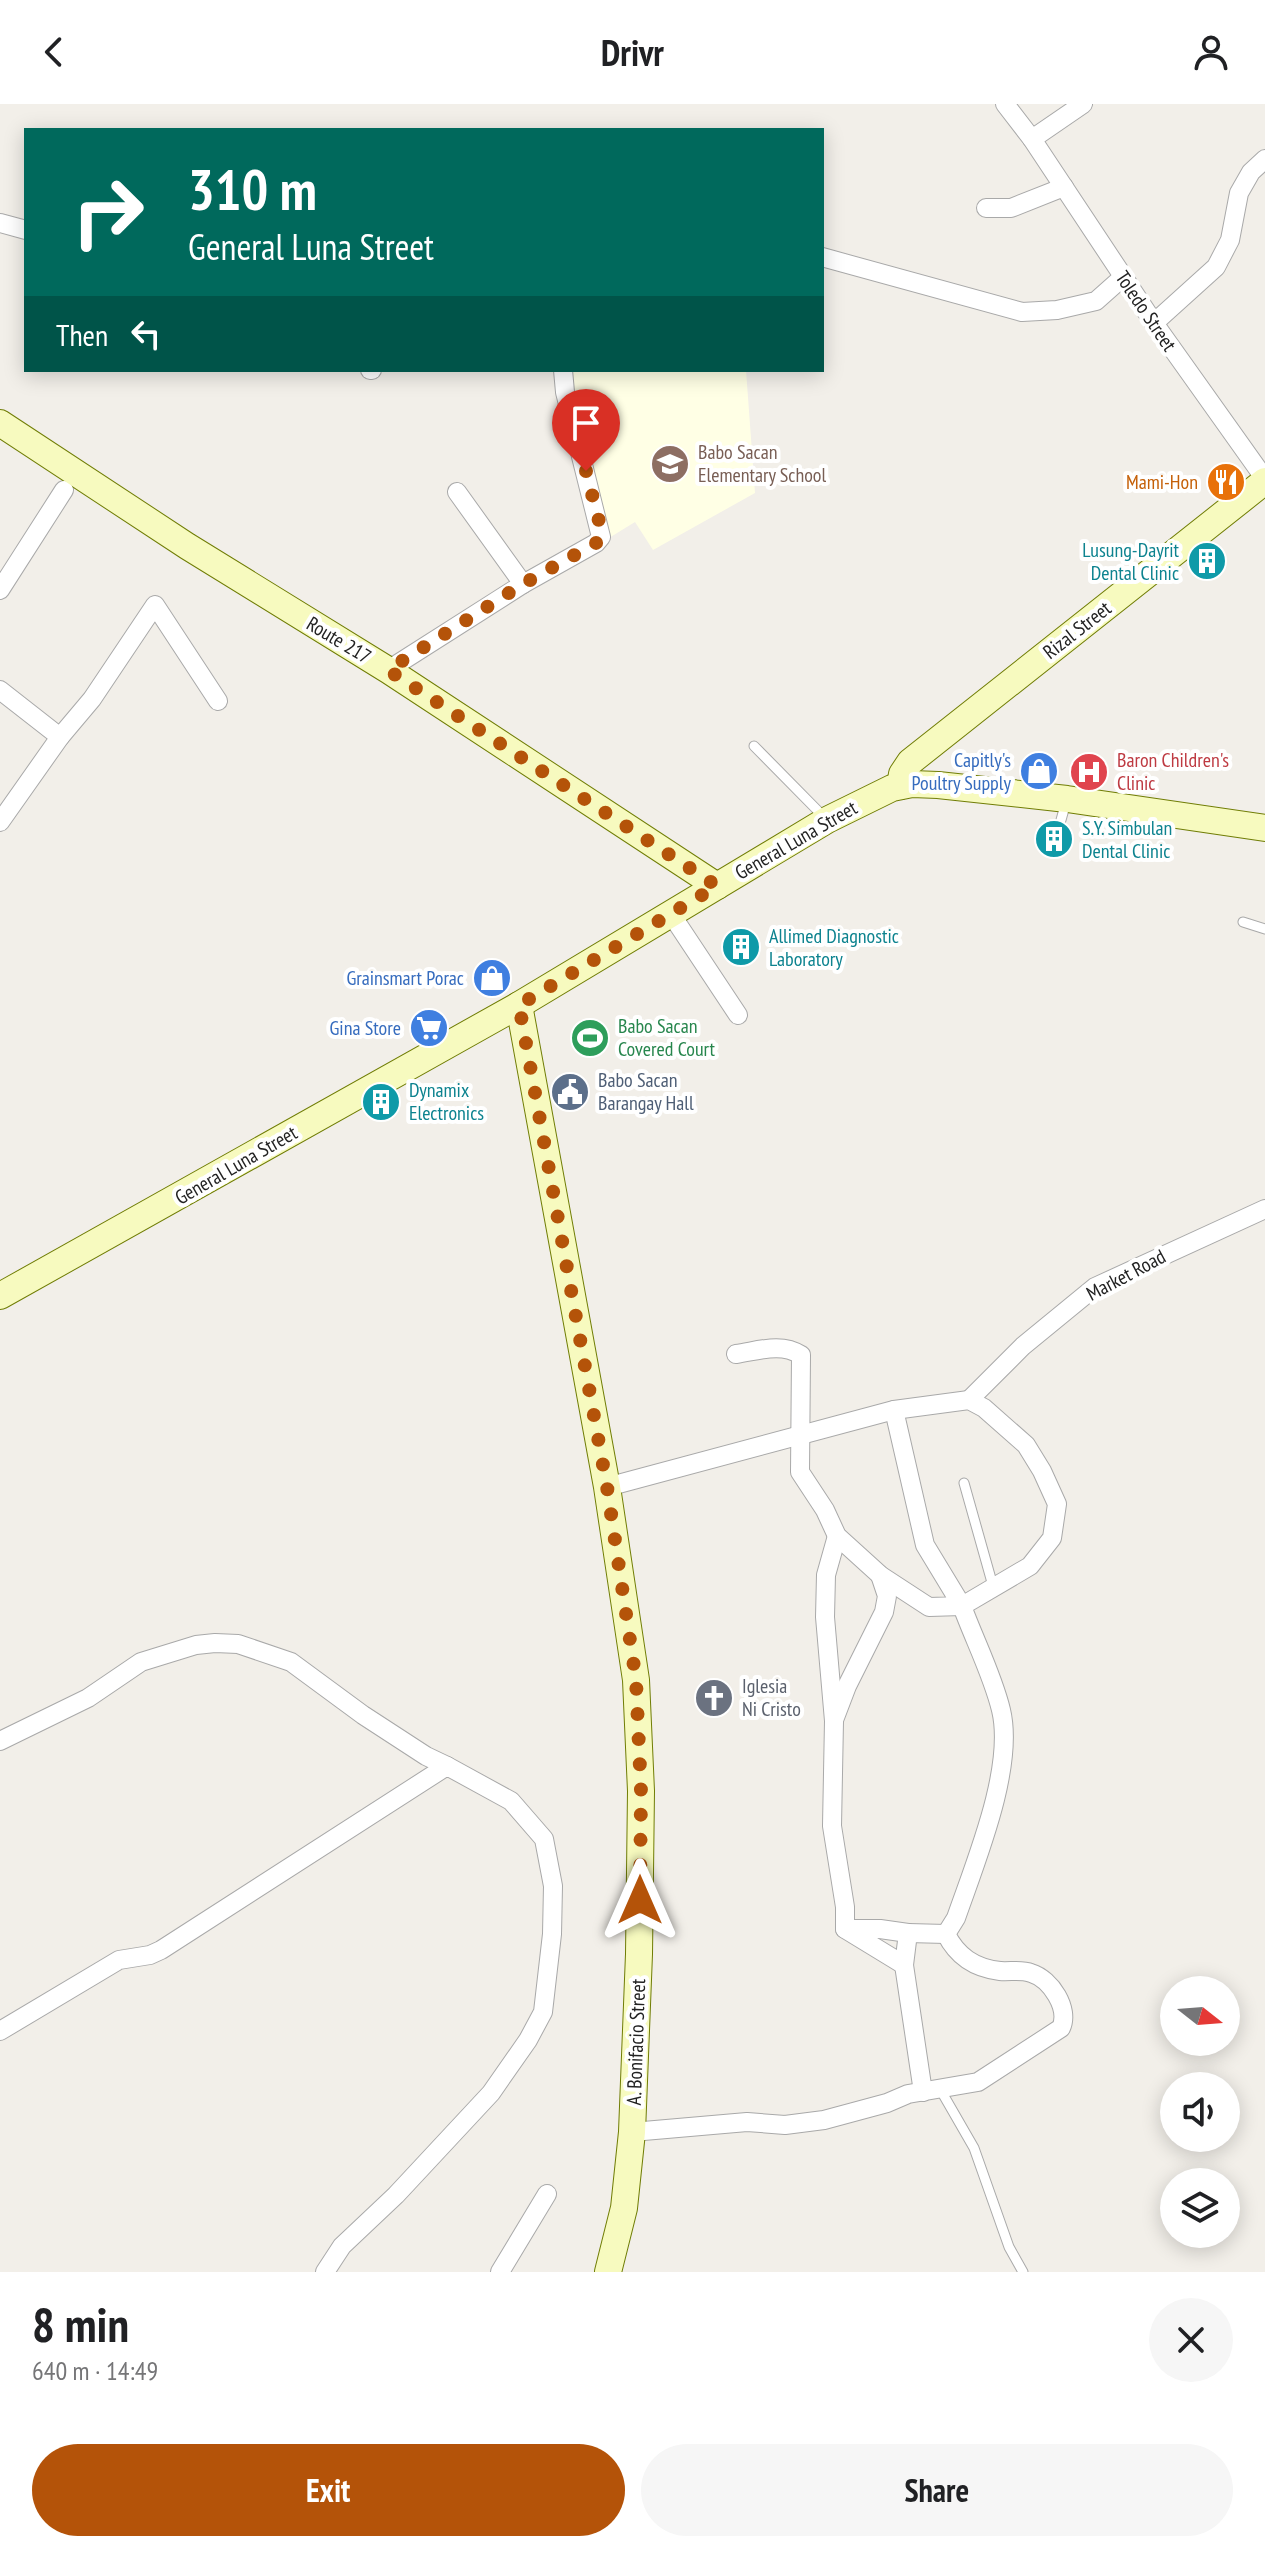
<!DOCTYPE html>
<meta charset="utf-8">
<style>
:root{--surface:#fff;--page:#f6f6f6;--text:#202124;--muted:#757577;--accent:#b45309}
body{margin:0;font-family:"PT Sans Narrow",sans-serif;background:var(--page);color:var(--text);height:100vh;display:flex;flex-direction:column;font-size:30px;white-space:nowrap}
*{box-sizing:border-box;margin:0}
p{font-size:26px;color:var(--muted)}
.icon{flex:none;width:44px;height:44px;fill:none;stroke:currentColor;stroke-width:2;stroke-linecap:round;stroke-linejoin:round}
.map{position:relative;height:2168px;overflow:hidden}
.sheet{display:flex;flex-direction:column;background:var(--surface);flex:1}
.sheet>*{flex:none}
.top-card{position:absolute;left:24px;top:24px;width:800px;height:244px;border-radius:0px;box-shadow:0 4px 20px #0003;background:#00695c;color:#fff;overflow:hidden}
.needle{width:52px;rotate:107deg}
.buttons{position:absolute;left:1160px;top:1872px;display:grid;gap:16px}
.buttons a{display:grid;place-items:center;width:80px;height:80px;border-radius:50%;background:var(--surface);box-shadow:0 4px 20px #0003;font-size:40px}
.pin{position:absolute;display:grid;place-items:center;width:68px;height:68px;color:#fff;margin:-82px -34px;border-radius:50% 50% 50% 0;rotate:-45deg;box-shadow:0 0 8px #0007}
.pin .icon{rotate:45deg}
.me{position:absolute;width:88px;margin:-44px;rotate:0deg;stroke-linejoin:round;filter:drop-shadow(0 0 6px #0008)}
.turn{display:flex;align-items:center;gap:28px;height:168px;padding:0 32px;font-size:36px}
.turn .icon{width:104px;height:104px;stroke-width:2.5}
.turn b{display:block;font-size:56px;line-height:68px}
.then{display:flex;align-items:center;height:76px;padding:0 32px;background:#0003;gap:16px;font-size:30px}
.round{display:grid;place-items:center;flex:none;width:84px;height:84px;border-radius:42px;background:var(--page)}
.head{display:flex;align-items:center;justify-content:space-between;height:136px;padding:0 32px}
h1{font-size:48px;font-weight:700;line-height:60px}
.action{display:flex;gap:16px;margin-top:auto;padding:16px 32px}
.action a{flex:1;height:92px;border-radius:48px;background:var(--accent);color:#fff;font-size:32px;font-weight:700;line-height:92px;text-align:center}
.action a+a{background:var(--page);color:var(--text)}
header{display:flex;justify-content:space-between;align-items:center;height:104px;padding:0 32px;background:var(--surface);font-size:36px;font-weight:700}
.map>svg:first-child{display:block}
.education{fill:#ffffe5}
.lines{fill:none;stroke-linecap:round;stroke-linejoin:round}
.lane-casing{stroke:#a9a9a9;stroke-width:11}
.street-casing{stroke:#a9a9a9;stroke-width:20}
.secondary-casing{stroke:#707d05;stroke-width:28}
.lane{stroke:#fff;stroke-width:9}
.street{stroke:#fff;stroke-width:18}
.secondary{stroke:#f7fabf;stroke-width:26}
.route{stroke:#b45309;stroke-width:14;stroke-dasharray:0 25.2}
.labels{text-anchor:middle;stroke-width:8;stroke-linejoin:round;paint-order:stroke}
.street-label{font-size:20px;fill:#222;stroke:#fff}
.education-label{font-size:20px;fill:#785e54;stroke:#fff;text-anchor:start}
.food-label{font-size:20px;fill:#c56008;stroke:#fff;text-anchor:end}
.culture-label{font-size:20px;fill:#0d838f;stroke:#fff;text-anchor:start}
.shop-label{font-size:20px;fill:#366cbe;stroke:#fff;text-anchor:end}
.health-label{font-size:20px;fill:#be3a42;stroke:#fff;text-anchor:start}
.leisure-label{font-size:20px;fill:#27864d;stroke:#fff;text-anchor:start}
.service-label{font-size:20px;fill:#4e5e75;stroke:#fff;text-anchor:start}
.worship-label{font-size:20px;fill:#5b616d;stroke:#fff;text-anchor:start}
</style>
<header><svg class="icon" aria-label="back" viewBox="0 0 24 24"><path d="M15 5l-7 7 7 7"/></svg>Drivr<svg class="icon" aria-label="person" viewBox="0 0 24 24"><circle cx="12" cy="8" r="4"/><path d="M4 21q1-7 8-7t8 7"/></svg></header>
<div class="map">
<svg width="1265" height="2168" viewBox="0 0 1265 2168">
<rect width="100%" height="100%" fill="#f2efe9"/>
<path class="education" d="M565,266H746L755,389L653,446L635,418L609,434Z"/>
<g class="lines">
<g class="lane-casing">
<g id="lane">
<path d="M754,642L825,714"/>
<path d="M1061,716L1066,698"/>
<path d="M1243,818L1265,825"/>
<path d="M964,1379L993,1482"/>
<path d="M940,1985L974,2044L1009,2143L1023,2168"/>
</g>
</g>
<g class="street-casing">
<g id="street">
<path d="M1005,0L1032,35L1154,219L1265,375"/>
<path d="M1032,35L1083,0"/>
<path d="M986,104H1011L1064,83"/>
<path d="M0,119L26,126"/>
<path d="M822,153L1022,208L1057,206L1096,197L1123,173"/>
<path d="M1154,219L1216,163L1230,136L1239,89L1251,68L1265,55"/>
<path d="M370,266H372"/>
<path d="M457,388L523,480"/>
<path d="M0,486L64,386"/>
<path d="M388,566L523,480L596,439L601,433L565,288L563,266"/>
<path d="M0,586L60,633L92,595L155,501L218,597"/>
<path d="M0,718L60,633"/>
<path d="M671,810L738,911"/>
<path d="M736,1250C758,1247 781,1238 801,1251L800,1368L825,1406L837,1432L880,1471L929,1503L962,1502L925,1441L894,1306"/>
<path d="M969,1296L1023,1242L1095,1183L1265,1105"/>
<path d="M607,1383L894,1306L969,1296L984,1304L1026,1341L1042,1367L1057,1400L1052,1434L1030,1462L962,1502C974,1535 993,1572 1001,1606C1015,1664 975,1759 956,1814L946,1830C957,1852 974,1864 1000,1867C1010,1868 1021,1865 1031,1869C1051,1875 1070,1905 1061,1924L978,1978L908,1990L887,1999L824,2016L785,2021L747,2018L632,2028"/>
<path d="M837,1432L826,1471L825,1513L834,1617L832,1722L845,1803V1825L904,1861"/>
<path d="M834,1616L847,1582L884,1508L887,1492L880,1471"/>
<path d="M0,1637L88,1594L141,1558L196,1541L215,1539L238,1540L291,1558L363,1611L426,1652L447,1662"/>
<path d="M845,1825H880L908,1829"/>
<path d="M0,1927L119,1856L150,1851L161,1846L447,1662L511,1697L544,1735L553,1782L552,1830L543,1908L528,1936L491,1989L396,2091L342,2142L325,2168"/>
<path d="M923,1988L904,1861L908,1829L946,1830"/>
<path d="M500,2168L547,2090"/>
</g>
</g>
<g class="secondary-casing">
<g id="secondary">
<path d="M0,319L187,442L388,566L717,782"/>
<path d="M900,682L902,670L910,658L1265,377"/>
<path d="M519,901L607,1383L636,1576L641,1687L639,1850L632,2028L624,2104L608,2168"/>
<path d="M0,1192L519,901L827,716L892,684L912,680L938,681L1067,695L1265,724"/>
</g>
</g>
<use href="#lane" class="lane"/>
<use href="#street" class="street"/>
<use href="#secondary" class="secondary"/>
</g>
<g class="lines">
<path class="route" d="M586,367L601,425V433L596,439L523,480L388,566L717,782L519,901L607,1383L636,1576L641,1687L640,1796"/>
</g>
<defs>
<g id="school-disc" transform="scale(2)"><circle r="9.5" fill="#8d6e63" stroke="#fff"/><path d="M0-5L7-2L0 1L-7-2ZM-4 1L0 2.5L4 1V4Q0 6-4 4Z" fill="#fff"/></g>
<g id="restaurant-disc" transform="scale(2)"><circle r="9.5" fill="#e8710a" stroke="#fff"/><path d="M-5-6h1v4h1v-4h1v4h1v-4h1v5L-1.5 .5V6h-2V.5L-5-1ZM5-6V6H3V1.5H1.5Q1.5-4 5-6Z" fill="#fff"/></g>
<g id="building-disc" transform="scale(2)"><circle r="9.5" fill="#0f9aa8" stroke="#fff"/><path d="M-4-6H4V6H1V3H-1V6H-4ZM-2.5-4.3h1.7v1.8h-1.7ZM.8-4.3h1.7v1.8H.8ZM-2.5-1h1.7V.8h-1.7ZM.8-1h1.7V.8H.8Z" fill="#fff"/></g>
<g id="shop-disc" transform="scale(2)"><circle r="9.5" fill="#3f7fe0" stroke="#fff"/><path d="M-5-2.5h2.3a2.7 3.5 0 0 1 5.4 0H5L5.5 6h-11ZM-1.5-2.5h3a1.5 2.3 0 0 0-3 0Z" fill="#fff"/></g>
<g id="hospital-disc" transform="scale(2)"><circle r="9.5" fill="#e0444e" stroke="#fff"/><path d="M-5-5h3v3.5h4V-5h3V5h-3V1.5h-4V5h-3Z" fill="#fff"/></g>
<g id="supermarket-disc" transform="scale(2)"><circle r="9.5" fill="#3f7fe0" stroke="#fff"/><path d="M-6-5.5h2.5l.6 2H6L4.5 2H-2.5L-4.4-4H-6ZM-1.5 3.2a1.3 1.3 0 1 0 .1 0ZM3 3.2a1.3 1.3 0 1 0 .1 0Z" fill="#fff"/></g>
<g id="stadium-disc" transform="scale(2)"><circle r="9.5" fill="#2e9e5b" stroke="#fff"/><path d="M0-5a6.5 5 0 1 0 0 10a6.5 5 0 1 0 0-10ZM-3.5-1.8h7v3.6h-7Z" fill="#fff"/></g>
<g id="civic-disc" transform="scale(2)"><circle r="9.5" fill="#5c6f8a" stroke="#fff"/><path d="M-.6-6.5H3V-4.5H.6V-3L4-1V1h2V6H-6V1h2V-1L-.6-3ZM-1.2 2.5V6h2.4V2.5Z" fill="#fff"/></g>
<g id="church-disc" transform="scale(2)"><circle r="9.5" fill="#6b7280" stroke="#fff"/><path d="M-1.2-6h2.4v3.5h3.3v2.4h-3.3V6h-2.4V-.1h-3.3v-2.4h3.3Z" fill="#fff"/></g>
</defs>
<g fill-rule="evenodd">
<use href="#school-disc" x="670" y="360"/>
<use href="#restaurant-disc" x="1226" y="378"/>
<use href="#building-disc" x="1207" y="457"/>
<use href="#shop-disc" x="1039" y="667"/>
<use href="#hospital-disc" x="1089" y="668"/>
<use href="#building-disc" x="1054" y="735"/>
<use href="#building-disc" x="741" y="843"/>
<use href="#shop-disc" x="492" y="874"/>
<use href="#supermarket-disc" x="429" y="924"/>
<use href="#stadium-disc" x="590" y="934"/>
<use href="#civic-disc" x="570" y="988"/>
<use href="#building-disc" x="381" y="998"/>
<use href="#church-disc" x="714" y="1594"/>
</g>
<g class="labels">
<g class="street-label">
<text transform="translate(1146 207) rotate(56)" y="7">Toledo Street</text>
<text transform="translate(1077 526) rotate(-38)" y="7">Rizal Street</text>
<text transform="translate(339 536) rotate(31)" y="7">Route 217</text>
<text transform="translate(796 736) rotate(-30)" y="7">General Luna Street</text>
<text transform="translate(236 1061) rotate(-30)" y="7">General Luna Street</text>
<text transform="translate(1126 1171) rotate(-28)" y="7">Market Road</text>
<text transform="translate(636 1938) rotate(-88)" y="7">A. Bonifacio Street</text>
</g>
<g class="education-label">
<text x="698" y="355">Babo Sacan<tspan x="698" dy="23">Elementary School</tspan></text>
</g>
<g class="food-label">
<text x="1198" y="385">Mami-Hon</text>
</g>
<g class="culture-label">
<text x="1179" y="453" text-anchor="end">Lusung-Dayrit<tspan x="1179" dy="23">Dental Clinic</tspan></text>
<text x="1082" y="731">S.Y. Simbulan<tspan x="1082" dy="23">Dental Clinic</tspan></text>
<text x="769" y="839">Allimed Diagnostic<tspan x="769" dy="23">Laboratory</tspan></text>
<text x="409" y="993">Dynamix<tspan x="409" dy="23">Electronics</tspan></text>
</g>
<g class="shop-label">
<text x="1011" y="663">Capitly's<tspan x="1011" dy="23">Poultry Supply</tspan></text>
<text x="464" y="881">Grainsmart Porac</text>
<text x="401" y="931">Gina Store</text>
</g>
<g class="health-label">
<text x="1117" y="663">Baron Children's<tspan x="1117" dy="23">Clinic</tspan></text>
</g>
<g class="leisure-label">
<text x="618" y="929">Babo Sacan<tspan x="618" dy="23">Covered Court</tspan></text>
</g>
<g class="service-label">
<text x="598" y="983">Babo Sacan<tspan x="598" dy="23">Barangay Hall</tspan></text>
</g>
<g class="worship-label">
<text x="742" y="1589">Iglesia<tspan x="742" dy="23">Ni Cristo</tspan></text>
</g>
</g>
</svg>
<div class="buttons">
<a><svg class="needle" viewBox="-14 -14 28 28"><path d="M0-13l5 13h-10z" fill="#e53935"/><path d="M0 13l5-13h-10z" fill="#757577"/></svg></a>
<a><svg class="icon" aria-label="sound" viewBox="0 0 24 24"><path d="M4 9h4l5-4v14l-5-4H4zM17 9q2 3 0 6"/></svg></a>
<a><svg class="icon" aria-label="layers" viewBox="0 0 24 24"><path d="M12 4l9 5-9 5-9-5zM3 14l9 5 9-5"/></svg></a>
</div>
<div class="pin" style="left:586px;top:367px;background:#d93025"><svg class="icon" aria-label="arrive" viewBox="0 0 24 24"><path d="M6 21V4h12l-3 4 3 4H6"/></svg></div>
<svg class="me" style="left:640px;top:1796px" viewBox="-20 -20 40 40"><path d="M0-17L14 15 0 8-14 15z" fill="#b45309" stroke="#fff" stroke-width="4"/></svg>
<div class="top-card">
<div class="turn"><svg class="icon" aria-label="right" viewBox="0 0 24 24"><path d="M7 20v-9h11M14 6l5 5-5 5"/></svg><div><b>310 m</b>General Luna Street</div></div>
<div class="then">Then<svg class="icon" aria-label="left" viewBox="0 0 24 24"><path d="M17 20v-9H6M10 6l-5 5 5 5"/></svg></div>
</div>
</div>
<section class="sheet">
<div class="head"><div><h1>8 min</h1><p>640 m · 14:49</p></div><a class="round"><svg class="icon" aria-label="close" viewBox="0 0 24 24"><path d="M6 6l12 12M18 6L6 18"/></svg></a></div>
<div class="action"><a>Exit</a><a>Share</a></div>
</section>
